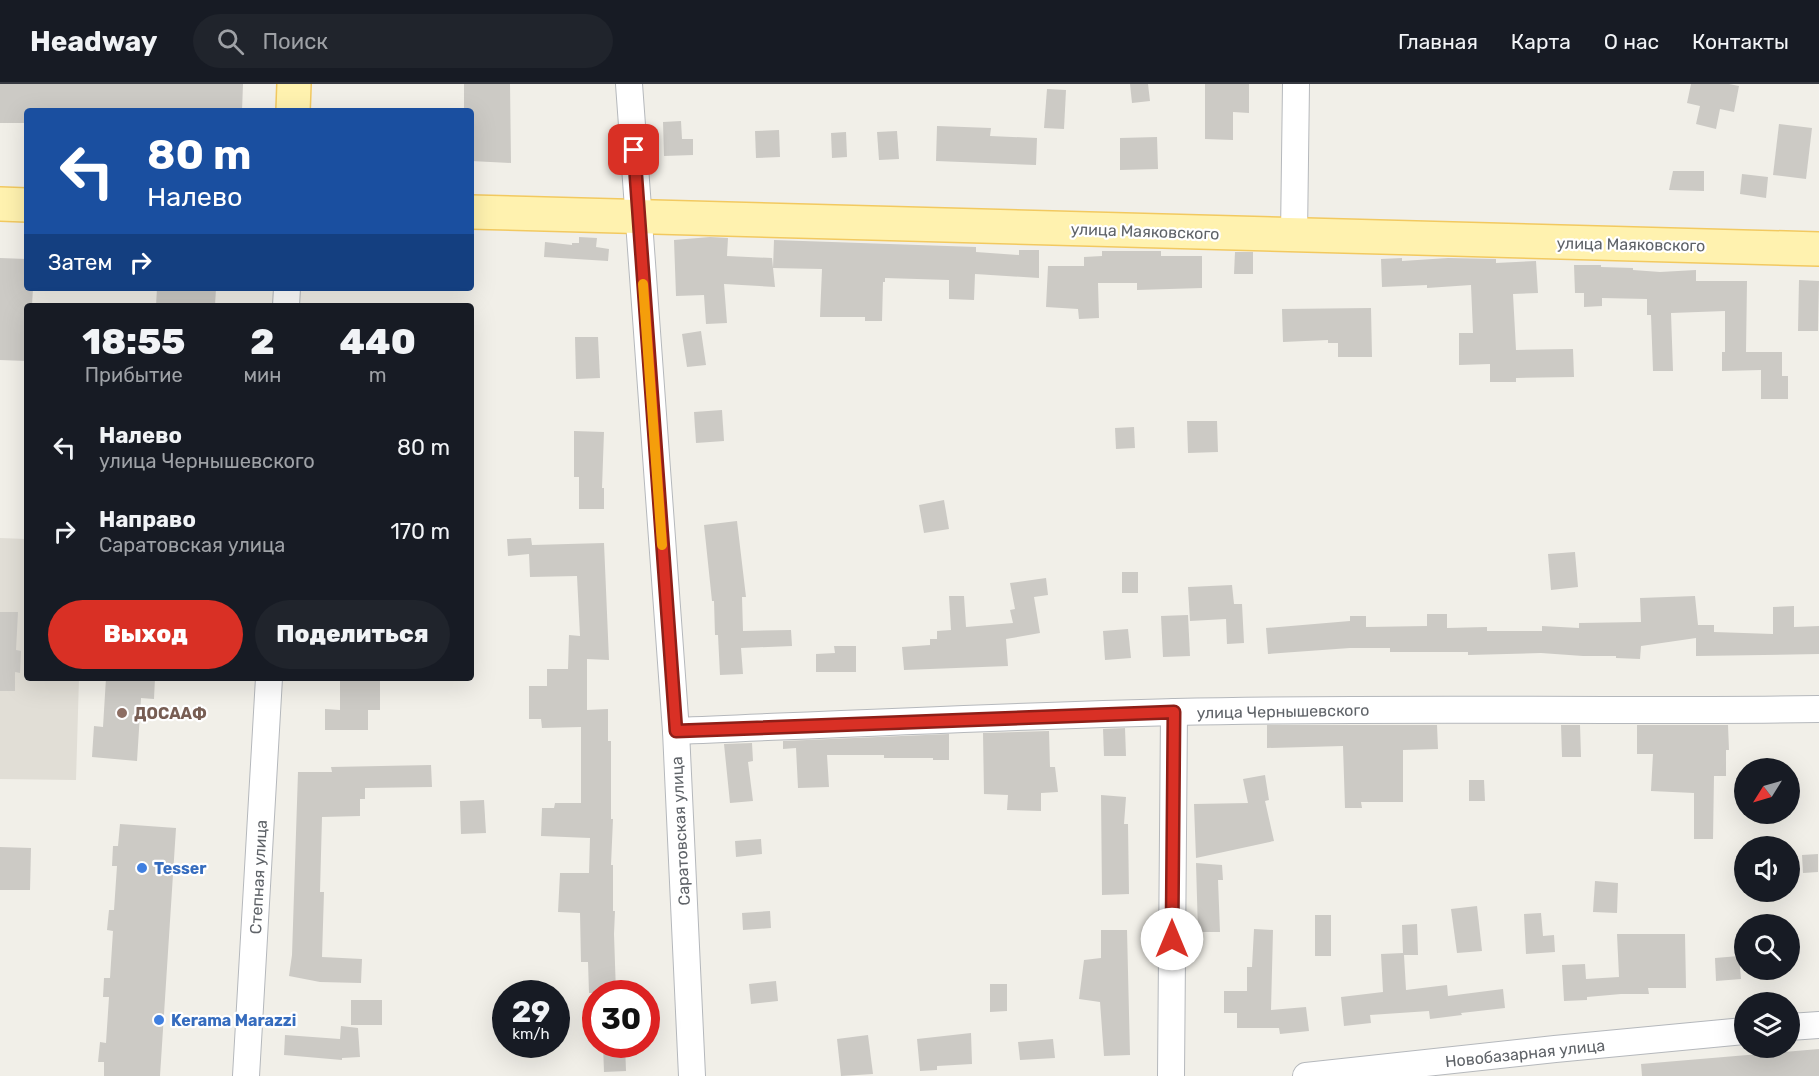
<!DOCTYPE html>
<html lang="ru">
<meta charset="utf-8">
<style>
:root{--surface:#171b24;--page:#20242c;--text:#f1f3f6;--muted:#9ea1a6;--line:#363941;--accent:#d93025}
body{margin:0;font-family:Rubik,sans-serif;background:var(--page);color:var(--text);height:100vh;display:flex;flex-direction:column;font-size:22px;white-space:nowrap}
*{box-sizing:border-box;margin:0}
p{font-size:20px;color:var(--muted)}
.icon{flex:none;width:33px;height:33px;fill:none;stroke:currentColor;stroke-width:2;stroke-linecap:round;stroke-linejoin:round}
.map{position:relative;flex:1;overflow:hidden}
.sheet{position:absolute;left:24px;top:219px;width:450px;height:378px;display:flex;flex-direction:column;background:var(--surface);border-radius:6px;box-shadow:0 6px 24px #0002}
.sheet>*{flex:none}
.guide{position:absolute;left:24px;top:24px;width:450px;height:183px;border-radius:6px;box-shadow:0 6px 24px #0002;background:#1a4fa0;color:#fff;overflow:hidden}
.needle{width:39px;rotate:233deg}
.controls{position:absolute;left:1734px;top:674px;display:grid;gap:12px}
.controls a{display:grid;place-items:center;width:66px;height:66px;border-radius:50%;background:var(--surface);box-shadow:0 6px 24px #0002;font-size:30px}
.speed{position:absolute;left:492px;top:896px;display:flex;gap:12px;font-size:30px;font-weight:700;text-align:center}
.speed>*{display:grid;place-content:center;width:78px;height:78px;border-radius:50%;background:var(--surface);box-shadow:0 6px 24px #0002;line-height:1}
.speed small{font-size:15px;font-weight:400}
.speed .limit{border:9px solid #d22;background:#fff;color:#111}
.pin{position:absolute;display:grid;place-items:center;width:51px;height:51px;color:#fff;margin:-26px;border-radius:12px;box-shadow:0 3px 9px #0006}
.me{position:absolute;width:66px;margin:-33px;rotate:0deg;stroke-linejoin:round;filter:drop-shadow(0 0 4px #0008)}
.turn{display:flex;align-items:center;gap:21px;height:126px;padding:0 24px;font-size:27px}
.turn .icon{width:78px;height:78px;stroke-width:2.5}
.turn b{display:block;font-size:42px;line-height:51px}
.then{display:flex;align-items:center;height:57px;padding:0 24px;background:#0003;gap:12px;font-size:22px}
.eta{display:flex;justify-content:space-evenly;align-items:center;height:102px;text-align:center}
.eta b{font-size:36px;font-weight:800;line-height:42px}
.button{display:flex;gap:12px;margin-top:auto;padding:12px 24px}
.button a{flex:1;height:69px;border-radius:36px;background:var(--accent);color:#fff;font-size:24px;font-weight:800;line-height:69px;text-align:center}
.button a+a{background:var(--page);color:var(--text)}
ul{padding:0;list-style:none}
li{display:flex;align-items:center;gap:18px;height:84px;padding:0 24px}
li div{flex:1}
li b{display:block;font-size:22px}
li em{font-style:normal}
header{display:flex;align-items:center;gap:36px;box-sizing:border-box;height:84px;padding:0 30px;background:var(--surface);border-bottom:2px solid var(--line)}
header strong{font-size:28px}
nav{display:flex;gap:33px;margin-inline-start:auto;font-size:21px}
.search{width:420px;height:54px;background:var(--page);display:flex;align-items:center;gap:15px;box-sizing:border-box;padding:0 21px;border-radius:33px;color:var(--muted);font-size:22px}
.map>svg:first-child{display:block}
.education{fill:#e1ded6}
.building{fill:#cccac5}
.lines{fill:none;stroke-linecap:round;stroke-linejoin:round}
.minor-casing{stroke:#b5b8bc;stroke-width:28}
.major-casing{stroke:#f2c960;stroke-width:36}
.minor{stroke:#fff;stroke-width:26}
.major{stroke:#fff2af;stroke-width:33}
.route-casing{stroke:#8d1f18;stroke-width:15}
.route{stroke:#d93025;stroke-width:10}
.slow{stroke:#f59e0b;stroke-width:10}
.education-dot{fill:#8d6e63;stroke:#fff;stroke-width:2}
.shop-dot{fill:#3f7fe0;stroke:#fff;stroke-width:2}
.labels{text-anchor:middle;stroke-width:4.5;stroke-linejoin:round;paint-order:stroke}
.street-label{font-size:16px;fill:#5f6368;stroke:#fff}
.education-label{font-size:16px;font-weight:bold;fill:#785e54;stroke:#fff;text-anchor:start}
.shop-label{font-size:16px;font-weight:bold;fill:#366cbe;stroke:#fff;text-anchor:start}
</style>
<header>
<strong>Headway</strong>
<div class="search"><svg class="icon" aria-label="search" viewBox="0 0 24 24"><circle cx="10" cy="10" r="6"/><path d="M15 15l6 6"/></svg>Поиск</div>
<nav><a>Главная</a><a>Карта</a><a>О нас</a><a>Контакты</a></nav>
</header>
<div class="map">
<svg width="1819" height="992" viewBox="0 0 1819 992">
<rect width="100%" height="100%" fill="#f1efe8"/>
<path class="education" d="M0,454L27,455V594H79L76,696L0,695Z"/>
<g class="building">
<path d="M0,0H243L242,27H27V39H0Z"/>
<path d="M464,0H510L511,79L471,77V27H464Z"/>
<path d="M1130,0H1148L1150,17L1132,19Z"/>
<path d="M1205,0H1249V29L1233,28V56L1205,55Z"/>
<path d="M1691,0H1729L1739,2L1734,28L1720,25L1716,45L1696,40L1700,22L1687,19Z"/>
<path d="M1047,5L1066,6L1064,45L1044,44Z"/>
<path d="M681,37L682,55H693V71L664,72L663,38Z"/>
<path d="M1779,40L1812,44L1806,95L1773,91Z"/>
<path d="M937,42L991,44L990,52L1037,54L1036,81L936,77Z"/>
<path d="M779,46L780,73L756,74L755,47Z"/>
<path d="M897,47L899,75L879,76L877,48Z"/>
<path d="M846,48L847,73L832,74L831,49Z"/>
<path d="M1157,53L1158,85L1120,86V54Z"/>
<path d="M1673,87H1704V107L1669,106Z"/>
<path d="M1742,90L1768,93L1766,114L1740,110Z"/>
<path d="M579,153L597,154L596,163L609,165L608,177L544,173L545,158L572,161V159H579Z"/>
<path d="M710,153L728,154L727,172L772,174L775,203L724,200L727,239L706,240L704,211L676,212L674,156Z"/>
<path d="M774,156L976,163V168L1019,171V166H1039V194L975,190L974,216L949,215V196L885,194V198H883L882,237H865V233H820L822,185L773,184Z"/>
<path d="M1102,167H1161V172H1202V204L1137,206V199H1098L1099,234L1079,235L1078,225L1046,223L1048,182H1084V173L1102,172Z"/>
<path d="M1235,168H1253V190H1234Z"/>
<path d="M0,174L27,175V204H33L32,222H27V277L0,276Z"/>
<path d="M1402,174V177L1448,174L1496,175V179L1536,177L1538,209L1513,210L1516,266L1573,265L1574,293L1516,294V298H1490V280L1459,281V249H1473L1471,201L1427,204V201L1382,203L1381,175Z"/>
<path d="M1574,181H1601V183L1633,184V186L1660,188L1696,186V197H1747L1746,268H1782V292H1788V315H1761V286L1722,287V268H1725V227L1671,229L1673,287H1653L1651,231H1647V215L1602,214V222L1584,223V209H1575Z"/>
<path d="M1799,196L1819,197L1818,247H1798Z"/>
<path d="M157,204H216L215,222H156Z"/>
<path d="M1371,224L1372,273H1338V259H1328V256L1283,258L1282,225Z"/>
<path d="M701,247L706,281L687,283L682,250Z"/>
<path d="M575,253H598L600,294L576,295Z"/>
<path d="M722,326L724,357L696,359L694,328Z"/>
<path d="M1187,337H1217L1218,368L1188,369Z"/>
<path d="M1134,343L1135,364L1116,365L1115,344Z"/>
<path d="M574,347L604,348L602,404H604V425H579V393H574Z"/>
<path d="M944,416L949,445L924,449L919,421Z"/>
<path d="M737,437L746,513H742L743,547L791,546L792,562L741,564L743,590L720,591L718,551H715L714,517H712L704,441Z"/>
<path d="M531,454L532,461L604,459L609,576L587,575V626L608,625V657H611V735H613L611,781H613V827H615L614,850L616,909H589L588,878H581L580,829L558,828L560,789H589L590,754L541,752L542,724H554L555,719H581V643L542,644L541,635H529V602H547V585H568L569,551L580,552L577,492L530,493L529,470L508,472L507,455Z"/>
<path d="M1575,468L1578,503L1551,506L1548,470Z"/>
<rect x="1122" y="488" width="16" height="21"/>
<path d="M1046,494L1048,511L1034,513L1040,549L1006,555L1008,582L904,586L902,563L930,561V555H937V547L951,546L949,512H964L966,543L1013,539L1010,526L1015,525L1010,499Z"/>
<path d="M1232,501L1234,520H1242L1244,559L1227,560L1226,535L1190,537L1188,503Z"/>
<path d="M1695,512L1698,541H1714V548L1773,550V523L1794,522V543L1819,542V570L1696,572V554L1641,562L1640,575L1616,574V572H1583L1541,569L1468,571V568H1390V564H1350L1268,570L1266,544L1350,537V532H1366V543L1427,542V530H1447V544L1487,543V547H1542V542L1579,544V539L1641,538L1640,514Z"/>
<path d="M0,528H18L16,566L21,567L20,589L15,588V607H0Z"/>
<path d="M1188,531L1190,572L1163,573L1161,532Z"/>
<path d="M1128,545L1131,574L1105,576L1103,547Z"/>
<path d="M834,562H856V588H816V570L835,569Z"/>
<path d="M106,594H155L154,615L141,614L137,677L92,673L94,642L103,643Z"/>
<path d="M340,594H380V626H368V646H325V625L340,626Z"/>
<path d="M1267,641H1437L1438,665L1403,666V718H1361L1362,724H1345L1343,662L1267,664Z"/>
<path d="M1561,641H1580L1581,673H1562Z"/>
<path d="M1637,641H1728L1729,666H1726V692H1714L1713,755H1694V709L1651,707L1653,670H1637Z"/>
<path d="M1125,644L1126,672H1104L1103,645Z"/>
<path d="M1049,647L1050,683H1055L1058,708L1041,709V727L1007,726L1008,711L984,710L983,649Z"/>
<path d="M949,650V676H933V674H884V671H827L829,703L798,704L796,664L783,665V657Z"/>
<path d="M752,659L753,677L748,678L753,717L730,719L724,660Z"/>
<path d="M431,681L432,703L365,704V715H360V732L322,733L320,808H324L322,873L362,875L361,899L320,898L289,892L292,871L298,688H332L331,683Z"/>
<path d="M1265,691L1269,716L1265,717L1274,757L1196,774L1194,720L1248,719L1243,695Z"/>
<path d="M1469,696H1484L1485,717H1469Z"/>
<path d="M1101,711L1126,713L1124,740H1128L1129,810L1102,811Z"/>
<path d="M484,716L486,749L461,750L460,717Z"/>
<path d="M120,740L176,744L160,992H104V978H98L100,958L106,959L109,913H103L104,894H110L113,847L107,846L109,826H114L117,782H112L113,762H118Z"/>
<path d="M761,755L762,770L736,773L735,757Z"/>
<path d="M0,763L31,764L30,806H0Z"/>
<path d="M1818,770V788L1803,789L1802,771Z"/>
<path d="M1196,779L1222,781L1223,796H1218L1220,848H1198Z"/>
<path d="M1595,797L1618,799L1617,829L1593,828Z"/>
<path d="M1477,822L1482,867L1457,869L1451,825Z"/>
<path d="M770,827L771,844L743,846L742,829Z"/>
<path d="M1541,829L1543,852L1554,851L1555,868L1526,870L1524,830Z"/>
<rect x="1315" y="831" width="16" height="41"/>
<path d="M1417,840L1418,871H1404L1406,906L1447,901L1448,912L1503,905L1505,924L1461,929L1462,931L1430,935L1429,927L1370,931L1371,939L1344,942L1341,913L1383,908L1381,870L1403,869L1402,841Z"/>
<path d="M1254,845L1273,846L1271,926L1306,923L1309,947L1280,950L1279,944H1237V929H1224V907H1247V883H1252Z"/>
<path d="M1101,846H1127L1130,971L1104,972L1100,918L1079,915L1084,876L1101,874Z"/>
<path d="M1617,850H1685L1686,904H1648L1649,910H1621L1587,913V916L1564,917L1562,881L1585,880L1586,895L1619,893Z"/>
<path d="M1739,872L1741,895L1716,897L1715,874Z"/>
<path d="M776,897L778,917L751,920L749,900Z"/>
<path d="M990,900H1007V927L990,928Z"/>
<rect x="351" y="916" width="31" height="25"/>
<path d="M341,942L358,944L360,973L342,974V976L284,971L285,951L340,955Z"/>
<path d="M971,949L972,980L937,982V986L920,987L917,955Z"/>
<path d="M868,951L873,990L841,992L837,955Z"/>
<path d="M1053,955L1055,974L1020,976L1018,958Z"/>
<path d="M603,960H625L626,987L604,988Z"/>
<path d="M1819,965V992H1642L1641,980Z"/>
</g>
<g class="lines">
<g class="minor-casing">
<g id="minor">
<path d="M629,0L676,647L692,992"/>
<path d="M1294,151L1296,0"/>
<path d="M286,222L287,204"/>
<path d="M676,647C842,640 1009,632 1175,628C1390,623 1604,628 1819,625"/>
<path d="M1790,943L1819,941"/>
<path d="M246,992L269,594"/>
<path d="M1171,992L1174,628"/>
<path d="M1306,992L1555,965L1744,947"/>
</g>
</g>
<g class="major-casing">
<g id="major">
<path d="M293,27L294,0"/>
<path d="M0,120L27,121"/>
<path d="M471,128L1819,165"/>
</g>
</g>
<use href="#minor" class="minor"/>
<use href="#major" class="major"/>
</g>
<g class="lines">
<g class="route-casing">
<path id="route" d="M634,66L676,647L1174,628L1172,855"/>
</g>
<use href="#route" class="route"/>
<path class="slow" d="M643,200L662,461"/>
</g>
<circle class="education-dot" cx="122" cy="629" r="6"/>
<g class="shop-dot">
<circle cx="142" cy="784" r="6"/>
<circle cx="159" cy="936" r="6"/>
</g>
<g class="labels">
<g class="street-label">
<text transform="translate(1145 147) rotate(2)" y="6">улица Маяковского</text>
<text transform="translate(1631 160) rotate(1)" y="6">улица Маяковского</text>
<text transform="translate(1283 627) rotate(-1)" y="6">улица Чернышевского</text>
<text transform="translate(680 747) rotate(-93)" y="6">Саратовская улица</text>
<text transform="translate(258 793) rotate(-87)" y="6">Степная улица</text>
<text transform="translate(1525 969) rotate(-6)" y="6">Новобазарная улица</text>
</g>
<g class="education-label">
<text x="134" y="635">ДОСААФ</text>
</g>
<g class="shop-label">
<text x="154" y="790">Tesser</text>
<text x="171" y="942">Kerama Marazzi</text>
</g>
</g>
</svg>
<div class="controls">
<a><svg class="needle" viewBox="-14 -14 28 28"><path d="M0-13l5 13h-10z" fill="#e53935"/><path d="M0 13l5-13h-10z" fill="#9ea1a6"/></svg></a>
<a><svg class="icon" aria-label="sound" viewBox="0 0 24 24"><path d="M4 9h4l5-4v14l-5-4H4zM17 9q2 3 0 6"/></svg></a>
<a><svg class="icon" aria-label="search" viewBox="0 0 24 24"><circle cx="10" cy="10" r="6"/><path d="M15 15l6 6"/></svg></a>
<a><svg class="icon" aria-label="layers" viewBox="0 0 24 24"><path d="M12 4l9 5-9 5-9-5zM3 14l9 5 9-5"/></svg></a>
</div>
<div class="speed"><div>29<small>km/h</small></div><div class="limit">30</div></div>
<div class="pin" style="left:634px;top:66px;background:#d93025"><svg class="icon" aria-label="arrive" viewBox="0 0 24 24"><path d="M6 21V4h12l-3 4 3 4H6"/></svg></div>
<svg class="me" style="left:1172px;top:855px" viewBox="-20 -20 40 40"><circle r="19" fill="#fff"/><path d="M0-13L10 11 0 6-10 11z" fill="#d93025"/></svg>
<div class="guide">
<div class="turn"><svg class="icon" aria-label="left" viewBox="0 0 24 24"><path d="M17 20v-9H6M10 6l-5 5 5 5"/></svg><div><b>80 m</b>Налево</div></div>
<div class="then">Затем<svg class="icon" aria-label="right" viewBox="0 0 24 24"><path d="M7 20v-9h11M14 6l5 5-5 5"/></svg></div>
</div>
<section class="sheet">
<div class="eta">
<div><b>18:55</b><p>Прибытие</p></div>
<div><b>2</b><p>мин</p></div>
<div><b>440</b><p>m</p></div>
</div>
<ul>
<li><svg class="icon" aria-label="left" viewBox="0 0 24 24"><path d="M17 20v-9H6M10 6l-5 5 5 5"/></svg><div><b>Налево</b><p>улица Чернышевского</p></div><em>80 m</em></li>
<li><svg class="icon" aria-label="right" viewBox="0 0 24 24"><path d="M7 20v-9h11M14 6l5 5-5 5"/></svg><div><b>Направо</b><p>Саратовская улица</p></div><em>170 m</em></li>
</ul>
<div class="button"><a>Выход</a><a>Поделиться</a></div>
</section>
</div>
